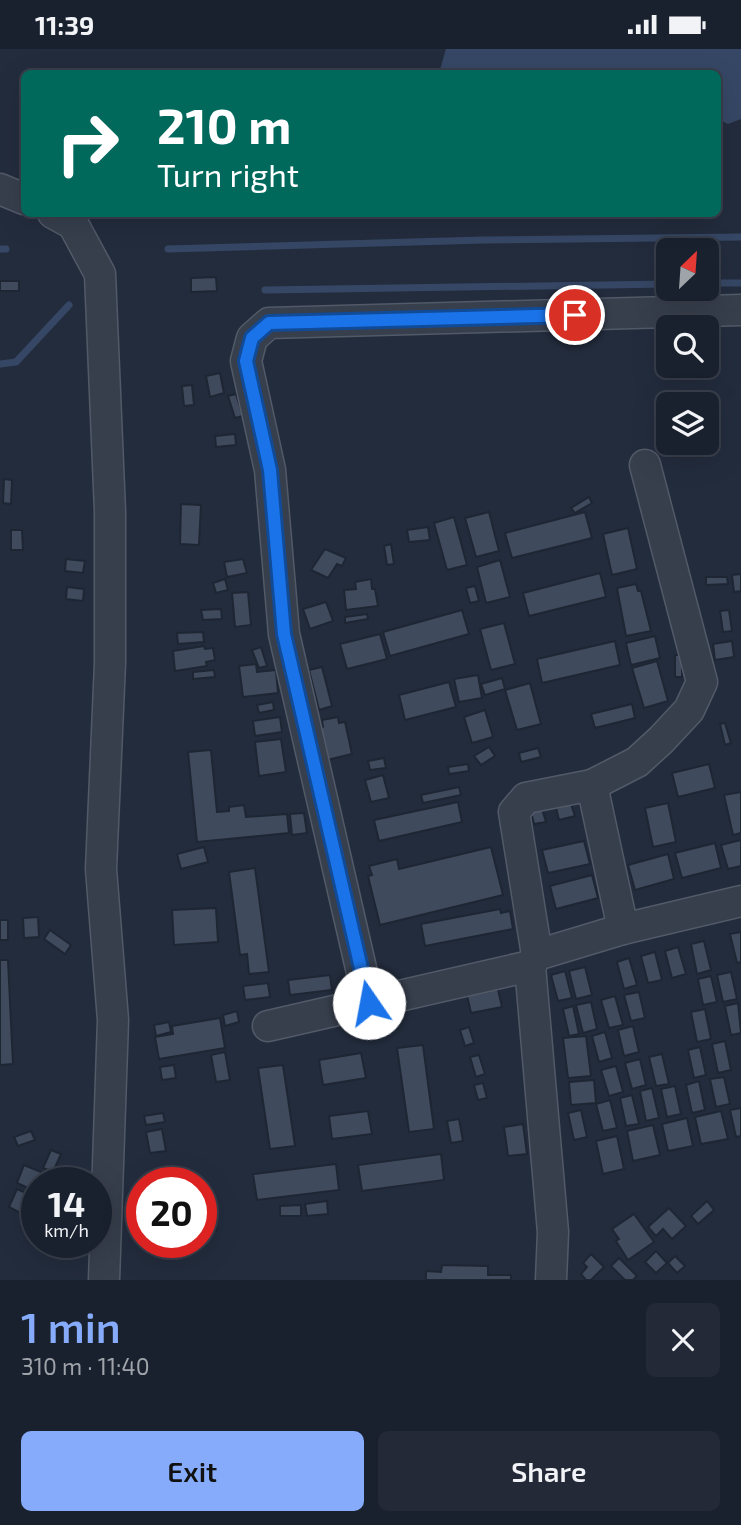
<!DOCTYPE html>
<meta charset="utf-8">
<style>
:root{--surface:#1a212e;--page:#232936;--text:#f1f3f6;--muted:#9fa3aa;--line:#383e4a;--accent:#86abfa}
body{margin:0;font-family:"Exo 2",sans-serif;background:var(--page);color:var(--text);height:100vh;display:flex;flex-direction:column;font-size:26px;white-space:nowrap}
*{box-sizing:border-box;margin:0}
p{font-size:23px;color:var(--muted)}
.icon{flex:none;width:38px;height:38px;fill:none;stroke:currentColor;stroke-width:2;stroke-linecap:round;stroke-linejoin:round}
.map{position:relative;height:1231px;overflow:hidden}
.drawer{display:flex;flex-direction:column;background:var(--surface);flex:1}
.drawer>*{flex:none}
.top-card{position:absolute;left:21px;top:21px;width:700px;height:147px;border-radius:10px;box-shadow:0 7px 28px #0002,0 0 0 2px var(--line);background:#00695c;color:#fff;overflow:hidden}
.needle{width:46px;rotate:25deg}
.buttons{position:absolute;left:656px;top:189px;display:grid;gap:14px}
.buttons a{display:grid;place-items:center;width:63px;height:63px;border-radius:10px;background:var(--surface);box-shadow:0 7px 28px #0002,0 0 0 2px var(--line);font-size:35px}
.speed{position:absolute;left:21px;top:1118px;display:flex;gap:14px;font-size:35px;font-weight:700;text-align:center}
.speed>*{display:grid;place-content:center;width:91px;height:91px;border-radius:50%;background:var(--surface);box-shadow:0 7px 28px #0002,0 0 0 2px var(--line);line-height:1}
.speed small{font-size:18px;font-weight:400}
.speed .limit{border:10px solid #d22;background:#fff;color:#111}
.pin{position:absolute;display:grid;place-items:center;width:60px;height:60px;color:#fff;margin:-30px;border:4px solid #fff;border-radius:50%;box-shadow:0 2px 7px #0007}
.me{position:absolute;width:77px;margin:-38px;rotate:348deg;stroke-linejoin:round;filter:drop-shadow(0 0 5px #0008)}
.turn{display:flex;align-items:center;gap:24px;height:147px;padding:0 21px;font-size:32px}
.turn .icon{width:91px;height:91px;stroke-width:2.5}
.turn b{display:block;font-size:49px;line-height:60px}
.round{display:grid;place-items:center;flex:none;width:74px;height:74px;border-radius:10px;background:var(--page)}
.headline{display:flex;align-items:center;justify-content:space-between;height:119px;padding:0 21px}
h1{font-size:42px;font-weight:600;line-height:52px;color:var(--accent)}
.primary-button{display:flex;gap:14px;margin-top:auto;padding:14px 21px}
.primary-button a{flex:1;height:80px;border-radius:10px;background:var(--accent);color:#111;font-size:28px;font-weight:600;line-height:80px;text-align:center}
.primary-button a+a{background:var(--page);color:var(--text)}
.status{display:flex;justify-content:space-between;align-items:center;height:49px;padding:0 35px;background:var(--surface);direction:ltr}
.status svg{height:19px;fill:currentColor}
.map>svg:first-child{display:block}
.water{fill:#364765}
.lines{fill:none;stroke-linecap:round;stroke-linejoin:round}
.stream{stroke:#364765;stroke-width:7}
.building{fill:#3f4a5d;stroke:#1e2634;stroke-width:2}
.minor-casing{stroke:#525a68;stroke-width:33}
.minor{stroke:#373f4d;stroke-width:30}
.route-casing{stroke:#114b97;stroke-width:18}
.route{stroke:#1a73e8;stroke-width:12}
</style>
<div class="status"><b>11:39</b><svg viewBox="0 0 49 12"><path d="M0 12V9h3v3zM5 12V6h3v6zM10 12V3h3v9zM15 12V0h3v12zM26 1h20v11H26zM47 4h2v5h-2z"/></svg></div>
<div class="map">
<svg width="741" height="1231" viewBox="0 0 741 1231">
<rect width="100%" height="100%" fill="#232c3d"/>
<path class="water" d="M446,0H741V70L728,75L718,70V24H439Z"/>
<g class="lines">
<g class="stream">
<path d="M0,200H6"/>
<path d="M168,200L483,191L741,188"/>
<path d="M707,234H741"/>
<path d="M265,241L668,235"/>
<path d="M0,315L16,313L69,256"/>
</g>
</g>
<g class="building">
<path d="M216,228L217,242L191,243V229Z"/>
<rect x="0" y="232" width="19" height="10"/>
<path d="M220,324L224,344L210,348L206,327Z"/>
<path d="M192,336L194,356L184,357L182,337Z"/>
<path d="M236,345L243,367L235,369L228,347Z"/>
<path d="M235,385L236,396L216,398L215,387Z"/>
<path d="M4,430L12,431L11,455L3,454Z"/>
<path d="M589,448L592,454L575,464L571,459Z"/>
<path d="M181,455L201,456L199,496L180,495Z"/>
<path d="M489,463L499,502L476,508L465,469Z"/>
<path d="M585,463L592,489L512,509L505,484Z"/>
<path d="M454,468L467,516L447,521L434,474Z"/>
<path d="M428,478L430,491L409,493L407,481Z"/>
<path d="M628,479L637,520L612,526L603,485Z"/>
<path d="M11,481H22L23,501H11Z"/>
<path d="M391,495L394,515L387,516L384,497Z"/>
<path d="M325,500L346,509L342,517L337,515L328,529L311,521Z"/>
<path d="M66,510L85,512L83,524L65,522Z"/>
<path d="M243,510L247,524L227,528L224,513Z"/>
<path d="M500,511L510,548L486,554L477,518Z"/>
<path d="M600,524L606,548L529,567L523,544Z"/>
<path d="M741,525V542L734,543L732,526Z"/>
<path d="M706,528H727L728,535L706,536Z"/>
<path d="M225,530L228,541L216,544L213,534Z"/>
<path d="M371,530L372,540H375L378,557L346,561L344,541L356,540L355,533Z"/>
<path d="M636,535L638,542H641L651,582L626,587L617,539Z"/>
<path d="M475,537L479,552L470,554L466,539Z"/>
<path d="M67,538L84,540L83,552L66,550Z"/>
<path d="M248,543L251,576L235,578L232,544Z"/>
<path d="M326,553L333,572L310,580L303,560Z"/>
<path d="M221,560L222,570L203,571L201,561Z"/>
<path d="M462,561L469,585L390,607L383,583Z"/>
<path d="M729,561L732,582L723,583L720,562Z"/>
<path d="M367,565L368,570L345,574V568Z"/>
<path d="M504,574L515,615L491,621L480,580Z"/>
<path d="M203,583L204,593L178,595L177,584Z"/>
<path d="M380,585L387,610L347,620L340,595Z"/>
<path d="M655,587L660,609L631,616L626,594Z"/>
<path d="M615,592L620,616L542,634L537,610Z"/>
<path d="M732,592L734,608L715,611L713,595Z"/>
<path d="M204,597L205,600L213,599L215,611L206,613L207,617L175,622L173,602Z"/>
<path d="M261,598L267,617L259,619L252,601Z"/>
<rect x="675" y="606" width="7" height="22"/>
<path d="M657,612L668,652L644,659L632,619Z"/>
<path d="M256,615L257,623L276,621L278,644L243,648L239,617Z"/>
<path d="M322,618L332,657L319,661L309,621Z"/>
<path d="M214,621L215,628L193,630V623Z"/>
<path d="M478,626L482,649L459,653L454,630Z"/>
<path d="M502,629L505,640L485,646L481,635Z"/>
<path d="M449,633L456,658L405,671L399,646Z"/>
<path d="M530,634L541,675L517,681L505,641Z"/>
<path d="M273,653L274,661L259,664L257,656Z"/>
<path d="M632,655L635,669L595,679L591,665Z"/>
<path d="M485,661L493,688L472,694L464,668Z"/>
<path d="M280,668L282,683L255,687L253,672Z"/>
<path d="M338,668L339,674L345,673L352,705L327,711L321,679L323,678L322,671Z"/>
<path d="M725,674L731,694L725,696L720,675Z"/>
<path d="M281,690L286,723L259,727L255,693Z"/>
<path d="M489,698L495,707L481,716L474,707Z"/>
<path d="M538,699L541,708L521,713L519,704Z"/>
<path d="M211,701L217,763L229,762V758L244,756L246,768L287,765L289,784L197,793L188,703Z"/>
<path d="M384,709L386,719L370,721L368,712Z"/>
<path d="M468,715L469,722L449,725L448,718Z"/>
<path d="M709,715L715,739L678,748L672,724Z"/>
<path d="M383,726L389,749L371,753L365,731Z"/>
<path d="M459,738L461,746L423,754L421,746Z"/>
<path d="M741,743V784L733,786L724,746Z"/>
<path d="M458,753L462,773L379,792L374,771Z"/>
<path d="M668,754L676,793L653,798L645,759Z"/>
<path d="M571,755L575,767L559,771L556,759Z"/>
<path d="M542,760L546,773L534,775L531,763Z"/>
<path d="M304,764L307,784L292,786L290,765Z"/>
<path d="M741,791V817L728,820L721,796Z"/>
<path d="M584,792L590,815L548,824L542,801Z"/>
<path d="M715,794L721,819L682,829L675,804Z"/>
<path d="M204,798L208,813L181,820L177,805Z"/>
<path d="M491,798L503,846L380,876L368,827L372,826L369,817L397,810L399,820Z"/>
<path d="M668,805L674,830L635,841L628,816Z"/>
<path d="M255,819L269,923L249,925L247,905L240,906L229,823Z"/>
<path d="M592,826L598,849L556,860L550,837Z"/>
<path d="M216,859L218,893L174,896L172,861Z"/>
<path d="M500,860L501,864L510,862L513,880L425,897L421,875Z"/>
<path d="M38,868L39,888L24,889L23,869Z"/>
<rect x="0" y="871" width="8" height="20"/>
<path d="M50,881L71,896L65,905L44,890Z"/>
<path d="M741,883V913L737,914L730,885Z"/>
<path d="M704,892L711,921L697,925L691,895Z"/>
<path d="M678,898L686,925L672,929L665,902Z"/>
<path d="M655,903L662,931L648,934L641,907Z"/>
<path d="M629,909L637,936L624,940L617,913Z"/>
<path d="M0,911H8L13,1015L0,1016Z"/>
<path d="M585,918L592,946L576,950L569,922Z"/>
<path d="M565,922L572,949L558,952L551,926Z"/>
<path d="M731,923L737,950L723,953L717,926Z"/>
<path d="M330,926L332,941L290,946L288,931Z"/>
<path d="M711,927L717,953L703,956L698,930Z"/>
<path d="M268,934L270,948L245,951L243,937Z"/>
<path d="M497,936L502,958L471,964L466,942Z"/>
<path d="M639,943L645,969L631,972L624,946Z"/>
<path d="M615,947L623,976L609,979L601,951Z"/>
<path d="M591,953L597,980L583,984L576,956Z"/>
<path d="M738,954L741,984L731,986L725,957Z"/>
<path d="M573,957L579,985L569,987L563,960Z"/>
<path d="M705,960L711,990L697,993L691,963Z"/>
<path d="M237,962L239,973L225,977L223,966Z"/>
<path d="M220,969L225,999L159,1010L155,988L173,985L172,977Z"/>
<path d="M169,973L171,983L156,987L154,976Z"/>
<path d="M633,977L639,1003L624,1007L618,981Z"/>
<path d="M469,978L474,994L465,997L460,981Z"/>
<path d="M605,983L612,1009L599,1013L592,987Z"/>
<path d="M586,987L591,1027L568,1029L563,989Z"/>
<path d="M725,992L731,1021L718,1024L712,995Z"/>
<path d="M423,996L434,1080L409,1083L397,999Z"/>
<path d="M700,998L706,1026L694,1029L688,1001Z"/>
<path d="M225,1003L230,1031L216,1033L211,1006Z"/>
<path d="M361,1004L366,1029L323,1036L319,1011Z"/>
<path d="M662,1005L669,1035L656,1037L649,1008Z"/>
<path d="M479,1006L485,1025L476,1028L470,1008Z"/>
<path d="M640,1010L646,1036L632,1040L625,1014Z"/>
<path d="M174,1016L176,1029L162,1031L160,1018Z"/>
<path d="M283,1016L295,1097L270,1100L258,1019Z"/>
<path d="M616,1017L623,1043L609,1047L601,1021Z"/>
<path d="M724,1028L730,1055L716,1058L710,1030Z"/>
<path d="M594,1031L596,1054L571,1056L569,1033Z"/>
<path d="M699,1032L705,1061L692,1064L686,1036Z"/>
<path d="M483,1034L487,1049L478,1051L474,1036Z"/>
<path d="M675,1037L681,1065L667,1068L661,1040Z"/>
<path d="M652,1039L659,1069L646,1072L640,1042Z"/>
<path d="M632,1046L639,1075L626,1077L620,1049Z"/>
<path d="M610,1051L617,1079L603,1082L596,1055Z"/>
<path d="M741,1059V1087L736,1088L730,1061Z"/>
<path d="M581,1061L587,1088L574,1091L568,1064Z"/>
<path d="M368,1062L372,1085L332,1090L329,1067Z"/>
<path d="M721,1062L728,1090L701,1095L695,1068Z"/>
<path d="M163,1064L165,1073L146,1076L144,1067Z"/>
<path d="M687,1069L693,1097L668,1102L662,1075Z"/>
<path d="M459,1070L463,1092L451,1094L447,1072Z"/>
<path d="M523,1075L527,1105L508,1107L504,1078Z"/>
<path d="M653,1076L660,1106L633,1112L627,1082Z"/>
<path d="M162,1080L166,1102L150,1104L146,1083Z"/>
<path d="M31,1082L35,1091L18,1097L14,1088Z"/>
<path d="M617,1087L624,1120L603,1125L596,1092Z"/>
<path d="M51,1101L61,1105L53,1123L43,1119Z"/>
<path d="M441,1105L444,1131L362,1142L358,1116Z"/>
<path d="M336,1115L339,1141L257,1151L253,1125Z"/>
<path d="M24,1116L46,1125L42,1134H37V1143L17,1134Z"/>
<path d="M17,1140L37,1149V1159L32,1170L9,1158Z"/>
<path d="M327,1152L328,1165L307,1167L305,1155Z"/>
<path d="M707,1152L714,1161L698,1175L691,1167Z"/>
<path d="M301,1156V1167H280V1157Z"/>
<path d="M212,1157L216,1182L201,1184V1159Z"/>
<path d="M669,1159L686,1177L672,1190L663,1180L656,1187L648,1178Z"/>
<path d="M634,1165L654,1193L628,1211L616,1192L619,1190L612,1180Z"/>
<path d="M656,1202L667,1214L656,1224L645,1213Z"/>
<path d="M591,1205L604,1218L591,1231H586L581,1225L587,1218L583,1214Z"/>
<path d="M675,1207L685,1217L677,1224L668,1214Z"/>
<path d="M619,1209L637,1227L633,1231H625L611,1217Z"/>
<path d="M442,1216L488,1217V1226H511V1231H426V1222L441,1223Z"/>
</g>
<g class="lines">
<g class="minor-casing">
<g id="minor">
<path d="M0,140L24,150"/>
<path d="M53,164L73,175L100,225L110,463V614L101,820L113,971L104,1231"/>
<path d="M592,736L623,880"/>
<path d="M537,906L514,763L526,749L592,736L637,713L661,691L689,661L702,633L645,416"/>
<path d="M530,917L553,1183L551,1231"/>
<path d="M369,954L284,585L270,421L246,312L252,289L269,274L741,261"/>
<path d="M268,977L530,917L537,906L623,880L741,852"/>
</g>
</g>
<use href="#minor" class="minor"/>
</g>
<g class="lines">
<g class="route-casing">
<path id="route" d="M369,954L284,585L270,421L246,312L252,289L269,274L575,266"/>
</g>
<use href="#route" class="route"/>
</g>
</svg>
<div class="buttons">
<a><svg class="needle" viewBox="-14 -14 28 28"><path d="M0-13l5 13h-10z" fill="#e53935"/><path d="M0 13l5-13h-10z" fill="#9fa3aa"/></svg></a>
<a><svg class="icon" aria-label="search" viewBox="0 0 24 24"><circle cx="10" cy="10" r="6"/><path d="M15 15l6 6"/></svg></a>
<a><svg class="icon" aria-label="layers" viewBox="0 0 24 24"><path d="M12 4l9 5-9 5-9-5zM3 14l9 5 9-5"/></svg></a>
</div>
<div class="speed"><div>14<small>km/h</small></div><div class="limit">20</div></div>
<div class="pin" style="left:575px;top:266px;background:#d93025"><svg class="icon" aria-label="arrive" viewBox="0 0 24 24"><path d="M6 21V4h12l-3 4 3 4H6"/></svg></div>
<svg class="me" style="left:369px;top:954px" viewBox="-20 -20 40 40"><circle r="19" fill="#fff"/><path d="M0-13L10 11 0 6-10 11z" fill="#1a73e8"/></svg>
<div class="top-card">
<div class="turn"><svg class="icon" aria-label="right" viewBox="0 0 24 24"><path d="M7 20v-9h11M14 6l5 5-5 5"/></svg><div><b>210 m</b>Turn right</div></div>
</div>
</div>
<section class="drawer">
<div class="headline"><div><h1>1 min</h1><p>310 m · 11:40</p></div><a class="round"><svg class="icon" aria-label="close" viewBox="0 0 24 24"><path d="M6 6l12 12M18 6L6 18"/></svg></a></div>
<div class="primary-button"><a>Exit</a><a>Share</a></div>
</section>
